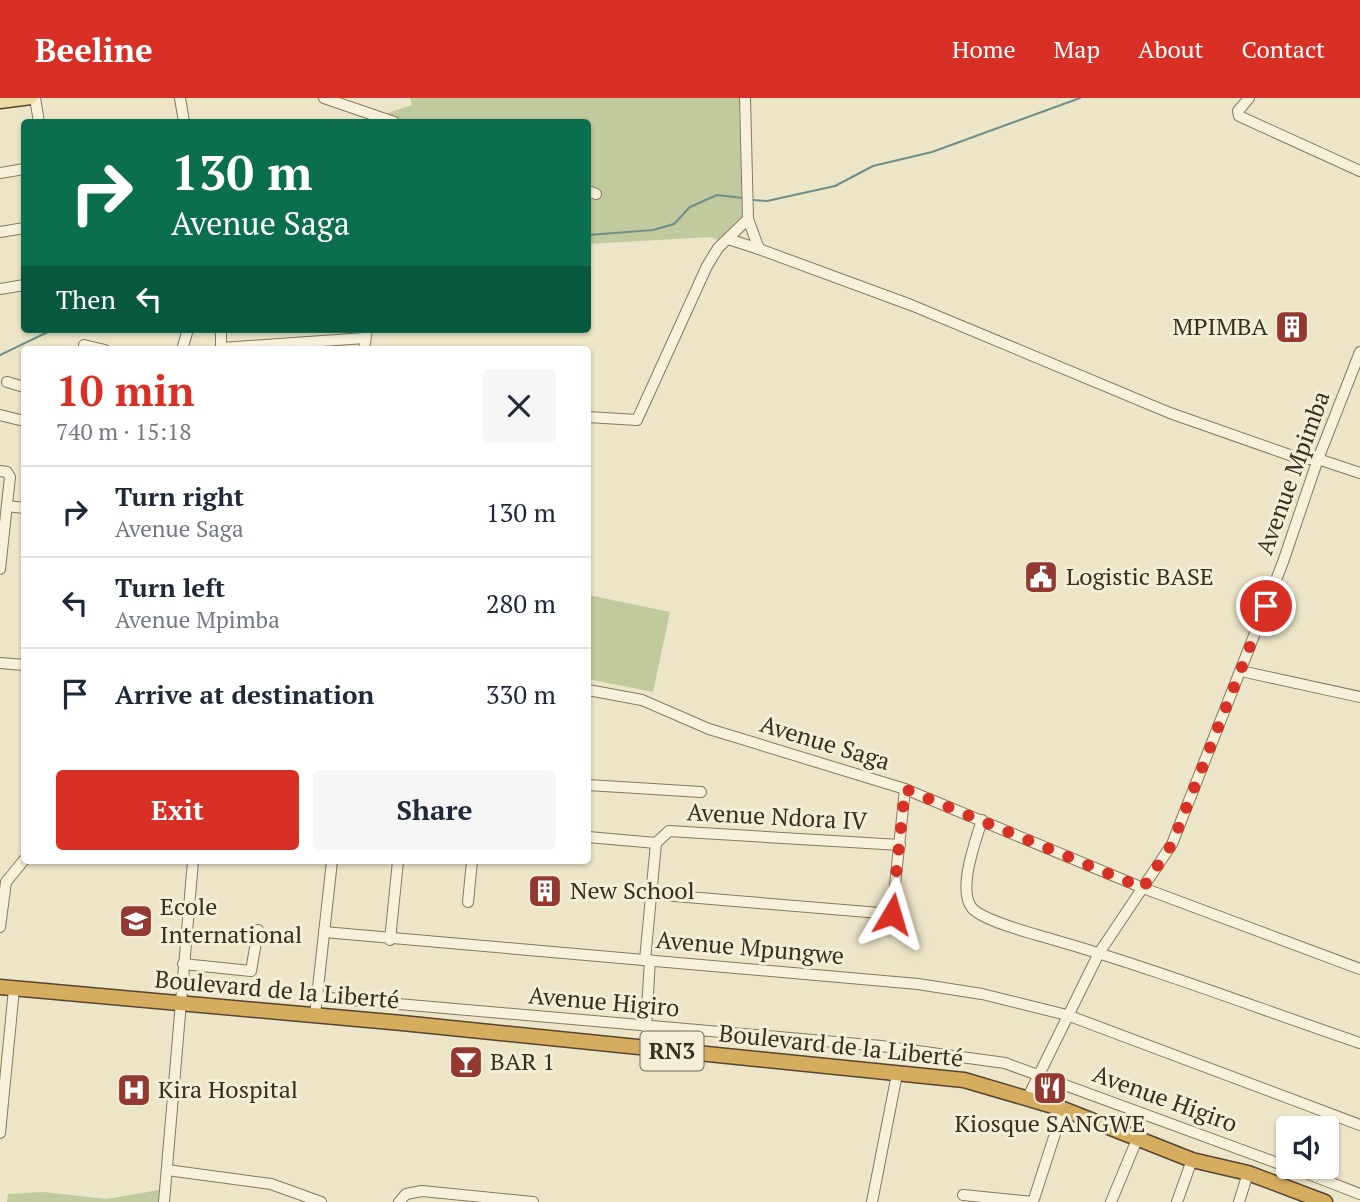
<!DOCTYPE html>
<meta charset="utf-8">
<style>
:root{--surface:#fff;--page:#f6f6f7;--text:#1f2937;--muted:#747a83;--line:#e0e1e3;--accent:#d93025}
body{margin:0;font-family:"PT Serif",serif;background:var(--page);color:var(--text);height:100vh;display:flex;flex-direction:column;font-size:26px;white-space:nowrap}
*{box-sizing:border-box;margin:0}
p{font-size:23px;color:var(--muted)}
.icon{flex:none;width:38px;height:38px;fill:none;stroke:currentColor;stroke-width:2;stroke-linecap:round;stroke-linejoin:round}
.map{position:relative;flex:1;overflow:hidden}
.sheet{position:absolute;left:21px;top:248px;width:570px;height:518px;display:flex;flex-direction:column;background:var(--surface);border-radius:7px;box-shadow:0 2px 5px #0004}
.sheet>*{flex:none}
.top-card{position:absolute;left:21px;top:21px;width:570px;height:214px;border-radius:7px;box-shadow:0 2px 5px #0004;background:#0b6e4f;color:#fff;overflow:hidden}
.buttons{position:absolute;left:1276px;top:1018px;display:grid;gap:14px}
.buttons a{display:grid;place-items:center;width:63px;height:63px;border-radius:7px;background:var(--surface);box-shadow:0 2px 5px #0004;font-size:35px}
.pin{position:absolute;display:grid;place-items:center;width:60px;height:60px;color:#fff;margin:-30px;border:4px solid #fff;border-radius:50%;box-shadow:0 2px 7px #0007}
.me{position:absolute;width:77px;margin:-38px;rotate:7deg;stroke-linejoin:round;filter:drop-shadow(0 0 5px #0008)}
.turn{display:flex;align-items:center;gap:24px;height:147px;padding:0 35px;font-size:32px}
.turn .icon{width:91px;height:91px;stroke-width:2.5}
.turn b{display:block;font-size:49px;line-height:60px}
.then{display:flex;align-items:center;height:66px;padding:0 35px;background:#0003;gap:14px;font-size:26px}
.round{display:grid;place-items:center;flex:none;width:74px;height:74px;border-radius:7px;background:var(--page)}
.head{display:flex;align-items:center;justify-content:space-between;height:119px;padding:0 35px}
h1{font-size:42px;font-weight:700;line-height:52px;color:var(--accent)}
.primary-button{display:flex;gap:14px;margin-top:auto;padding:14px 35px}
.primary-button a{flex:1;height:80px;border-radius:7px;background:var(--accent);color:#fff;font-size:28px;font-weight:700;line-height:80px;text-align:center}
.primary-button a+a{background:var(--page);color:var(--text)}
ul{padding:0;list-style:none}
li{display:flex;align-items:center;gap:21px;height:91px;padding:0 35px;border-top:2px solid var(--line)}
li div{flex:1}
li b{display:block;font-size:26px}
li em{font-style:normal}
header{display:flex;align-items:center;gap:42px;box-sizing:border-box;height:98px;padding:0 35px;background:var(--accent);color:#fff}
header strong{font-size:33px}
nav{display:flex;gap:38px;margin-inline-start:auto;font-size:24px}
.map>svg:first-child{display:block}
.green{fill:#c1ca9c}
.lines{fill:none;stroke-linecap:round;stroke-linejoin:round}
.stream{stroke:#6f8f8a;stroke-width:2}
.minor-casing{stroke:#88785e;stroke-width:12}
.major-casing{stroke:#564631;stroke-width:15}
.highway-casing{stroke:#564631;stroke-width:17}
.minor{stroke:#f7f1db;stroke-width:10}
.major{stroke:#eddda2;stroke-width:12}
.highway{stroke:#d6ac5e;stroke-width:14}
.route{stroke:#d93025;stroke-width:12;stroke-dasharray:0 21.6}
.labels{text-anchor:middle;stroke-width:6;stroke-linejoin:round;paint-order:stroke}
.shield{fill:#f4eed7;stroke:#716858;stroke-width:2}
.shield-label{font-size:23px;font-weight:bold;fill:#392e21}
.poi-label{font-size:24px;fill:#392e21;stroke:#f4eed7;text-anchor:start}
.street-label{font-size:24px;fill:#392e21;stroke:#f4eed7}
</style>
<header>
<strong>Beeline</strong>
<nav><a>Home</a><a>Map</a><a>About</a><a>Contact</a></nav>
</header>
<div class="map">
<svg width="1360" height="1104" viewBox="0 0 1360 1104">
<rect width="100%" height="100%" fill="#ece5c8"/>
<g class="green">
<path d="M410,0H739L742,120L723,144L711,139L588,146V24H384L385,16L412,7Z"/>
<path d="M588,497L670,514L653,594L588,581Z"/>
<path d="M159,1092L158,1104H7L8,1096L43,1094L107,1101Z"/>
</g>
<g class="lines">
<g class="stream">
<path d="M752,102L767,103L835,88L873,68L932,54L1080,0"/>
<path d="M588,137L653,132L674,126L690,109L717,97L743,100"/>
<path d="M0,257L54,231"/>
</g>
<g class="minor-casing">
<g id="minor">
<path d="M35,0L39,24"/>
<path d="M180,0L184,24"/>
<path d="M324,0L394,24"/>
<path d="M1249,0L1238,13L1239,18L1360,73"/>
<path d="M0,75L24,71"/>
<path d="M588,93L596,96"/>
<path d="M748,121L759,151L911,207L1170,315L1301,361H1318L1360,375"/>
<path d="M0,134L24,130"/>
<path d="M728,141L759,151"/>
<path d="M0,191L24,187"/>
<path d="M221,231V252"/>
<path d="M84,247L105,252"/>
<path d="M221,250L365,240"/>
<path d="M182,252L188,231"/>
<path d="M364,252L367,231"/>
<path d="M7,284L24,289"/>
<path d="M0,317L24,323"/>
<path d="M588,319L637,322L707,168L718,150L748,121L745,0"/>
<path d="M0,373L7,374L10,379L0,471"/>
<path d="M7,408L24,410"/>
<path d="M0,565L24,567"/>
<path d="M1241,573L1360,599"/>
<path d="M588,592L642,602L709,631L905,691L1143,790L1360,871"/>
<path d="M588,687L701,694"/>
<path d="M982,722C976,742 957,791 972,810C983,823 1034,836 1051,841C1156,871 1257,910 1360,945"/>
<path d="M588,739L656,745"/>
<path d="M656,745L669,733L900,747"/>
<path d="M651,796L892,816L905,691"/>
<path d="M468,804L472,763"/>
<path d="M0,829L6,784L24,762"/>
<path d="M324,834L918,886L982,896L1067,917L1360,1027"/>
<path d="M390,842L398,763"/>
<path d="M645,862L656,745"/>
<path d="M183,866L251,873L258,832"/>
<path d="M318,899L881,948L1005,965L1288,1069"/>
<path d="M315,917L332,763"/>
<path d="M646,929L650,862"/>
<path d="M1028,999L1099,855L1172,746L1283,464L1318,361L1360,254"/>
<path d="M0,1035L14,891"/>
<path d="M1290,1069L1360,1096"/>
<path d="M167,1072L271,1086L321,1104"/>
<path d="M963,1097L1033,1104"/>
<path d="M164,1104L193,763"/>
<path d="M399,1104L406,1096L422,1093L533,1104"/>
<path d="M872,1104L897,976"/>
<path d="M1033,1104L1063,1011"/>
<path d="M1111,1104L1138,1039"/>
<path d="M1177,1104L1192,1062"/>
<path d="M1239,1104L1248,1075"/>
</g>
</g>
<g class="major-casing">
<path id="major" d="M0,4L31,0"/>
</g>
<g class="highway-casing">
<path id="highway" d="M0,889L402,925L964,982L1063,1011L1192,1062L1248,1075L1325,1104"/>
</g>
<use href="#minor" class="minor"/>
<use href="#major" class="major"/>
<use href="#highway" class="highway"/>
</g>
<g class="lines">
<path class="route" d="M892,816L905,691L1143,790L1172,746L1266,508"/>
</g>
<defs>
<g id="building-square" transform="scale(1.75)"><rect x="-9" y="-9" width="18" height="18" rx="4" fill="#933931" stroke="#f4eed7"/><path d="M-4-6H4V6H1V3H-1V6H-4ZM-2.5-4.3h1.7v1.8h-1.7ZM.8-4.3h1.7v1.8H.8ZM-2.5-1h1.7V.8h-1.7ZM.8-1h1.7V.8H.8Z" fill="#fff"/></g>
<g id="civic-square" transform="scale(1.75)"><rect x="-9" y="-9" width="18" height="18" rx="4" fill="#933931" stroke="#f4eed7"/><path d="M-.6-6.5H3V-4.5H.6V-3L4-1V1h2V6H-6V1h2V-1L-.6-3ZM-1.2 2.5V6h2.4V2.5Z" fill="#fff"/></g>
<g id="school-square" transform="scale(1.75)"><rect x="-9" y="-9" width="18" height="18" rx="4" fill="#933931" stroke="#f4eed7"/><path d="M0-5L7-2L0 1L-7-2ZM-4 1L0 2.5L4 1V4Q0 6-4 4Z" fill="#fff"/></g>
<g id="bar-square" transform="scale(1.75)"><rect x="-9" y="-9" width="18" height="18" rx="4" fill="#933931" stroke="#f4eed7"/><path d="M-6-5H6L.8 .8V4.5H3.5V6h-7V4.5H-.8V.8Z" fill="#fff"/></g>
<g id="restaurant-square" transform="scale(1.75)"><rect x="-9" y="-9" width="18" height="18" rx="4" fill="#933931" stroke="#f4eed7"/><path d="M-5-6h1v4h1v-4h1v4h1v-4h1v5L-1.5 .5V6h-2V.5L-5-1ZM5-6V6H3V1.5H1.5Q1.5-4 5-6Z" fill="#fff"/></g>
<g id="hospital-square" transform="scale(1.75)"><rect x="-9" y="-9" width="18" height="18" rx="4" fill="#933931" stroke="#f4eed7"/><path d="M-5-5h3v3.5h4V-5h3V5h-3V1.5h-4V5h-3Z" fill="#fff"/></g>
</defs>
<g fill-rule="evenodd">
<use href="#building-square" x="1292" y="229"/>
<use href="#civic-square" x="1041" y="479"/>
<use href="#building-square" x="545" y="793"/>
<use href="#school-square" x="136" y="823"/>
<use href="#bar-square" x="466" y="964"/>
<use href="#restaurant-square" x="1050" y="990"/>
<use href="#hospital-square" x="134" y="992"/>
</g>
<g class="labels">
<rect class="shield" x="640.5" y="933.5" width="63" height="39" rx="5"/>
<g class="shield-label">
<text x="672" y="961">RN3</text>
</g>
<g class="poi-label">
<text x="1268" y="237" text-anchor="end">MPIMBA</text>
<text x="1066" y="487">Logistic BASE</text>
<text x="570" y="801">New School</text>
<text x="160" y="817">Ecole<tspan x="160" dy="28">International</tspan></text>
<text x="490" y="972">BAR 1</text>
<text x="158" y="1000">Kira Hospital</text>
<text x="1050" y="1034" text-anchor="middle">Kiosque SANGWE</text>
</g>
<g class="street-label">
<text transform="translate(1293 375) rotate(-70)" y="8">Avenue Mpimba</text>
<text transform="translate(825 645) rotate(17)" y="8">Avenue Saga</text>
<text transform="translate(777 719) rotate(3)" y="8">Avenue Ndora IV</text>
<text transform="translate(750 850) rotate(5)" y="8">Avenue Mpungwe</text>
<text transform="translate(277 892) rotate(5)" y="8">Boulevard de la Liberté</text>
<text transform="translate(604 904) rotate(5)" y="8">Avenue Higiro</text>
<text transform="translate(841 948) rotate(6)" y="8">Boulevard de la Liberté</text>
<text transform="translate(1165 1001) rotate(20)" y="8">Avenue Higiro</text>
</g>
</g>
</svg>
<div class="buttons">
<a><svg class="icon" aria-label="sound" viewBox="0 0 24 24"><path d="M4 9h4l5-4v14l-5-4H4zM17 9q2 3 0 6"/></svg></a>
</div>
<div class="pin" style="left:1266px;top:508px;background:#d93025"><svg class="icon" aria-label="arrive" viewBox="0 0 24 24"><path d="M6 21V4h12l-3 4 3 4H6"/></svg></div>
<svg class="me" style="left:892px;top:816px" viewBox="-20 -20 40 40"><path d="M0-17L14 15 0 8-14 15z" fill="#d93025" stroke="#fff" stroke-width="4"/></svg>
<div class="top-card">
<div class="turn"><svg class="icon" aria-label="right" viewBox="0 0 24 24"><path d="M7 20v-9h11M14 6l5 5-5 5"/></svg><div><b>130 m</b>Avenue Saga</div></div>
<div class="then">Then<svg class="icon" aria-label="left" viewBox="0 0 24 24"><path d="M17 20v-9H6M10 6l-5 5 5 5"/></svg></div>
</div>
<section class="sheet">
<div class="head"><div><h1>10 min</h1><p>740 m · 15:18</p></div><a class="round"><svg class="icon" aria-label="close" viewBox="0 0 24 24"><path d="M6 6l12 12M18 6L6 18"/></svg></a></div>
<ul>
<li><svg class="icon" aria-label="right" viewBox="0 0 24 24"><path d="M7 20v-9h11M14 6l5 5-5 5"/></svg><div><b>Turn right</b><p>Avenue Saga</p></div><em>130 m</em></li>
<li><svg class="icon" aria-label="left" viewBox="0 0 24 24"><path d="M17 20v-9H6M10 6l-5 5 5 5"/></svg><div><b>Turn left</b><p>Avenue Mpimba</p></div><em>280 m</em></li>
<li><svg class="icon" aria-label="arrive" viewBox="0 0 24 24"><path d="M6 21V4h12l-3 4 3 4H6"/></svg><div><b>Arrive at destination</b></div><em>330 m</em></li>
</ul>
<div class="primary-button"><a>Exit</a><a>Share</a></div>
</section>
</div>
